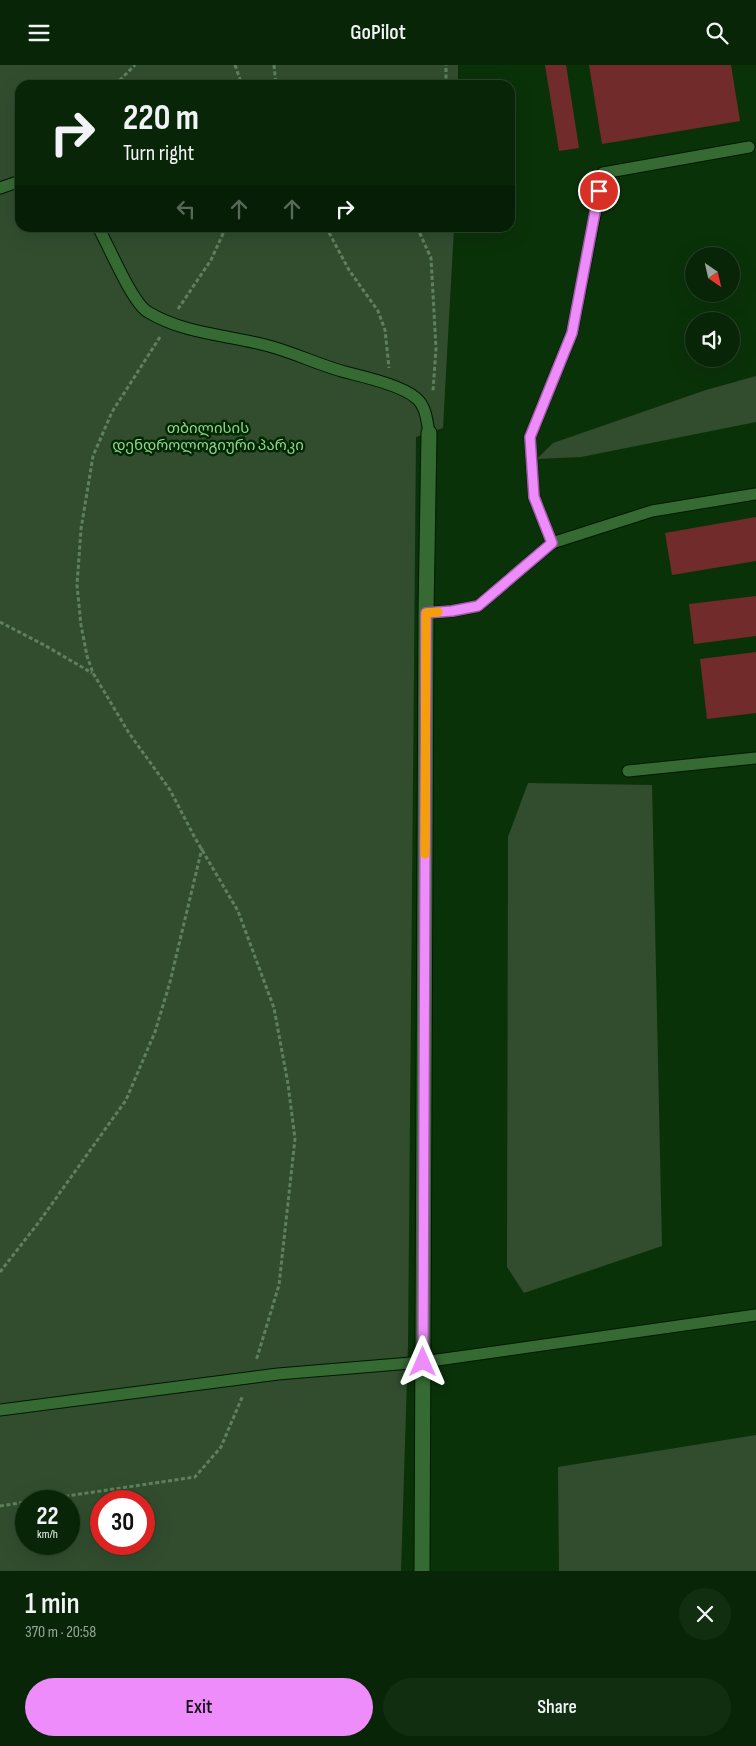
<!DOCTYPE html>
<meta charset="utf-8">
<style>
:root{--surface:#082607;--page:#112e11;--text:#f1f3f6;--muted:#98a59b;--line:#294328;--accent:#ed8cfa}
body{margin:0;font-family:"Sofia Sans Condensed","Noto Sans Georgian",sans-serif;background:var(--page);color:var(--text);height:100vh;display:flex;flex-direction:column;font-size:19px;white-space:nowrap}
*{box-sizing:border-box;margin:0}
p{font-size:16px;color:var(--muted)}
.icon{flex:none;width:28px;height:28px;fill:none;stroke:currentColor;stroke-width:2;stroke-linecap:round;stroke-linejoin:round}
.map{position:relative;height:1506px;overflow:hidden}
.panel{display:flex;flex-direction:column;background:var(--surface);flex:1}
.panel>*{flex:none}
.guide{position:absolute;left:15px;top:15px;width:500px;height:152px;border-radius:15px;box-shadow:0 5px 20px #0002,0 0 0 1px var(--line);background:#082607;color:var(--text);overflow:hidden}
.needle{width:32px;rotate:146deg}
.tools{position:absolute;left:685px;top:182px;display:grid;gap:10px}
.tools a{display:grid;place-items:center;width:55px;height:55px;border-radius:50%;background:var(--surface);box-shadow:0 5px 20px #0002,0 0 0 1px var(--line);font-size:25px}
.speed{position:absolute;left:15px;top:1425px;display:flex;gap:10px;font-size:25px;font-weight:700;text-align:center}
.speed>*{display:grid;place-content:center;width:65px;height:65px;border-radius:50%;background:var(--surface);box-shadow:0 5px 20px #0002,0 0 0 1px var(--line);line-height:1}
.speed small{font-size:12px;font-weight:400}
.speed .limit{border:8px solid #d22;background:#fff;color:#111}
.pin{position:absolute;display:grid;place-items:center;width:42px;height:42px;color:#fff;margin:-21px;border:2px solid #fff;border-radius:50%;box-shadow:0 1px 5px #0007}
.me{position:absolute;width:55px;margin:-28px;rotate:0deg;stroke-linejoin:round;filter:drop-shadow(0 0 4px #0008)}
.turn{display:flex;align-items:center;gap:18px;height:105px;padding:0 25px;font-size:22px}
.turn .icon{width:65px;height:65px;stroke-width:2.5}
.turn b{display:block;font-size:35px;line-height:42px}
.lanes{display:flex;align-items:center;height:48px;padding:0 25px;background:#0003;justify-content:center;gap:25px;direction:ltr}
.lanes .off{opacity:.35}
.round{display:grid;place-items:center;flex:none;width:52px;height:52px;border-radius:26px;background:var(--page)}
.summary{display:flex;align-items:center;justify-content:space-between;height:85px;padding:0 25px}
h1{font-size:30px;font-weight:600;line-height:38px}
.button{display:flex;gap:10px;margin-top:auto;padding:10px 25px}
.button a{flex:1;height:58px;border-radius:30px;background:var(--accent);color:#111;font-size:20px;font-weight:600;line-height:58px;text-align:center}
.button a+a{background:var(--page);color:var(--text)}
header{display:flex;justify-content:space-between;align-items:center;height:65px;padding:0 25px;background:var(--surface);font-size:22px;font-weight:600}
.map>svg:first-child{display:block}
.green{fill:#314d2e;fill-rule:evenodd}
.building{fill:#722b2b}
.lines{fill:none;stroke-linecap:round;stroke-linejoin:round}
.lane-casing{stroke:#001800;stroke-width:13}
.street-casing{stroke:#001800;stroke-width:17}
.path{stroke:#5e815c;stroke-width:3;stroke-dasharray:4 2.5;stroke-linecap:butt}
.lane{stroke:#366a33;stroke-width:11}
.street{stroke:#366a33;stroke-width:15}
.route-casing{stroke:#9a5ba2;stroke-width:12}
.route{stroke:#ed8cfa;stroke-width:9}
.slow{stroke:#f59e0b;stroke-width:9}
.labels{text-anchor:middle;stroke-width:5;stroke-linejoin:round;paint-order:stroke}
.park-label{font-size:15px;fill:#95d290;stroke:#002801}
</style>
<header><svg class="icon" aria-label="menu" viewBox="0 0 24 24"><path d="M4 6h16M4 12h16M4 18h16"/></svg>GoPilot<svg class="icon" aria-label="search" viewBox="0 0 24 24"><circle cx="10" cy="10" r="6"/><path d="M15 15l6 6"/></svg></header>
<div class="map">
<svg width="756" height="1506" viewBox="0 0 756 1506">
<rect width="100%" height="100%" fill="#0a3209"/>
<g class="green">
<path d="M0,0H458V20H20V162L454,163L443,363L416,372L408,1282L401,1506H0ZM26,1436H69V1479H26ZM101,1436H144V1479H101Z"/>
<path d="M756,311V357L581,392L537,394L553,378L706,325Z"/>
<path d="M528,718L652,720L662,1181L524,1228L507,1202L508,772Z"/>
<path d="M756,1370V1506H559L558,1402Z"/>
</g>
<g class="building">
<path d="M545,0H566L579,83L559,86Z"/>
<path d="M589,0H731L740,56L602,79Z"/>
<path d="M756,452V496L672,510L665,468Z"/>
<path d="M756,531V571L694,579L689,539Z"/>
<path d="M756,587V648L707,654L700,594Z"/>
</g>
<g class="lines">
<g class="lane-casing">
<g id="lane">
<path d="M0,123L20,116"/>
<path d="M98,162C109,181 132,238 148,247C184,269 229,270 269,281C295,288 319,300 345,307C364,312 401,320 416,333C426,341 427,356 429,368"/>
<path d="M552,478L534,432L530,372L572,268L603,108L749,82"/>
<path d="M426,548L452,546L478,541L552,478L652,446L756,429"/>
<path d="M628,706L756,693"/>
<path d="M0,1345L278,1309L423,1297L756,1250"/>
</g>
</g>
<g class="street-casing">
<path id="street" d="M422,1506L426,548L429,368"/>
</g>
<g class="path">
<path d="M235,0L242,20"/>
<path d="M274,0L276,20"/>
<path d="M115,20L135,0"/>
<path d="M446,20V0"/>
<path d="M326,162L349,205L378,246L385,265L389,303"/>
<path d="M417,162L431,193L436,283L433,326"/>
<path d="M178,244L211,195L226,162"/>
<path d="M160,272L112,347L93,391L81,464L77,520L81,560L87,591L93,608L129,668L170,725L195,773L238,846L274,943L288,1019L295,1074L279,1220L256,1296"/>
<path d="M0,557L46,581L92,608"/>
<path d="M0,1207L39,1157L126,1035L155,967L170,917L202,783"/>
<path d="M33,1436L195,1412L221,1382L243,1330"/>
<path d="M0,1441L26,1437"/>
</g>
<use href="#lane" class="lane"/>
<use href="#street" class="street"/>
</g>
<g class="lines">
<g class="route-casing">
<path id="route" d="M423,1297L426,548L452,546L478,541L552,478L534,432L530,372L572,268L599,126"/>
</g>
<use href="#route" class="route"/>
<path class="slow" d="M425,789L426,548L438,547"/>
</g>
<g class="labels">
<g class="park-label">
<text x="208" y="368">თბილისის<tspan x="208" dy="17">დენდროლოგიური პარკი</tspan></text>
</g>
</g>
</svg>
<div class="tools">
<a><svg class="needle" viewBox="-14 -14 28 28"><path d="M0-13l5 13h-10z" fill="#e53935"/><path d="M0 13l5-13h-10z" fill="#98a59b"/></svg></a>
<a><svg class="icon" aria-label="sound" viewBox="0 0 24 24"><path d="M4 9h4l5-4v14l-5-4H4zM17 9q2 3 0 6"/></svg></a>
</div>
<div class="speed"><div>22<small>km/h</small></div><div class="limit">30</div></div>
<div class="pin" style="left:599px;top:126px;background:#d93025"><svg class="icon" aria-label="arrive" viewBox="0 0 24 24"><path d="M6 21V4h12l-3 4 3 4H6"/></svg></div>
<svg class="me" style="left:423px;top:1297px" viewBox="-20 -20 40 40"><path d="M0-17L14 15 0 8-14 15z" fill="#ed8cfa" stroke="#fff" stroke-width="4"/></svg>
<div class="guide">
<div class="turn"><svg class="icon" aria-label="right" viewBox="0 0 24 24"><path d="M7 20v-9h11M14 6l5 5-5 5"/></svg><div><b>220 m</b>Turn right</div></div>
<div class="lanes"><svg class="icon off" aria-label="left" viewBox="0 0 24 24"><path d="M17 20v-9H6M10 6l-5 5 5 5"/></svg><svg class="icon off" aria-label="ahead" viewBox="0 0 24 24"><path d="M12 20V5M6 11l6-6 6 6"/></svg><svg class="icon off" aria-label="ahead" viewBox="0 0 24 24"><path d="M12 20V5M6 11l6-6 6 6"/></svg><svg class="icon" aria-label="right" viewBox="0 0 24 24"><path d="M7 20v-9h11M14 6l5 5-5 5"/></svg></div>
</div>
</div>
<section class="panel">
<div class="summary"><div><h1>1 min</h1><p>370 m · 20:58</p></div><a class="round"><svg class="icon" aria-label="close" viewBox="0 0 24 24"><path d="M6 6l12 12M18 6L6 18"/></svg></a></div>
<div class="button"><a>Exit</a><a>Share</a></div>
</section>
